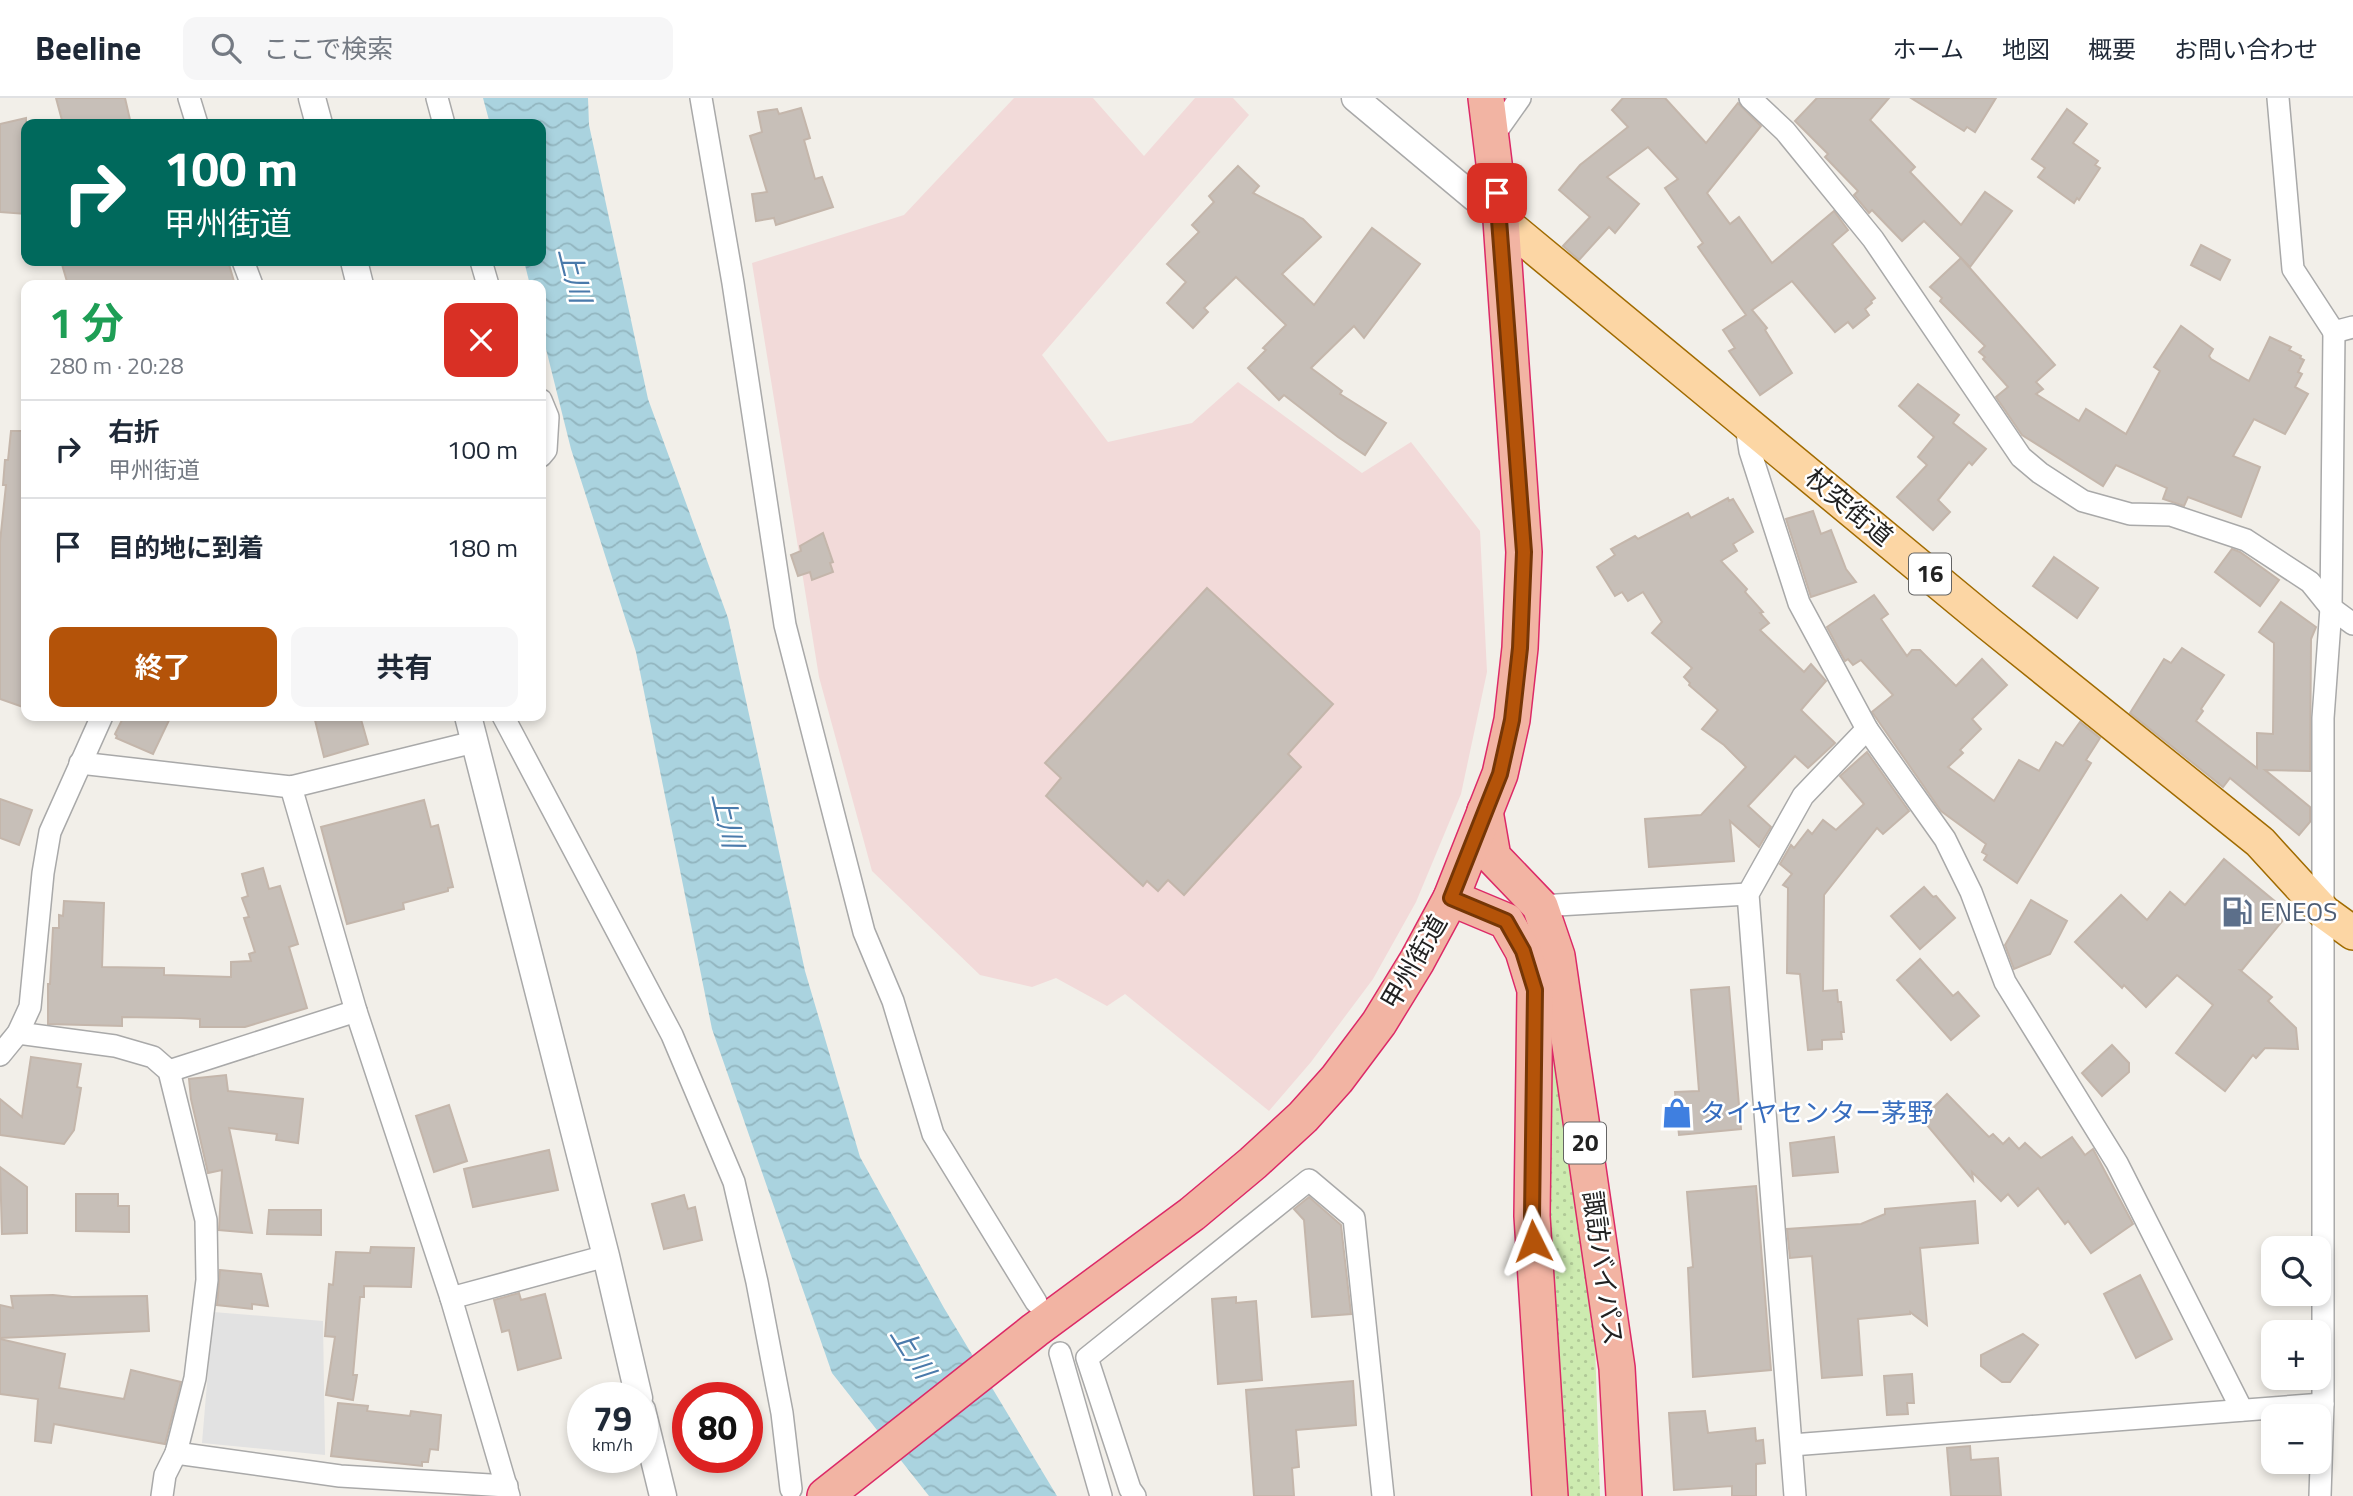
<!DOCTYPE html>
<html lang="ja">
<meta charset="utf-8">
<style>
:root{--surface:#fff;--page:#f6f6f7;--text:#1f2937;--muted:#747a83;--line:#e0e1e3;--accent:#b45309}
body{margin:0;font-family:"Titillium Web","Noto Sans JP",sans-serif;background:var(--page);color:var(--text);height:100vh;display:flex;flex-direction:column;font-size:26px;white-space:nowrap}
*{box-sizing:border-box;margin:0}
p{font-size:23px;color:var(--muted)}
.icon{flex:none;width:38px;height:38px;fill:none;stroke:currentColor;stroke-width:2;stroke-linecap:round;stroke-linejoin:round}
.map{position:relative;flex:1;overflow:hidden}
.sheet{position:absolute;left:21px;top:182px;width:525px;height:441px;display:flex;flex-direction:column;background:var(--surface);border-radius:14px;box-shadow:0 4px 10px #0003}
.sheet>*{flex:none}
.top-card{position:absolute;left:21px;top:21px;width:525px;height:147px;border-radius:14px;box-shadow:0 4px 10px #0003;background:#00695c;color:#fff;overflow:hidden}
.fabs{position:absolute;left:2261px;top:1138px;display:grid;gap:14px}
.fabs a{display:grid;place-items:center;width:70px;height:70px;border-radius:14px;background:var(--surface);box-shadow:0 4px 10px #0003;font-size:35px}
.speed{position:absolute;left:567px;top:1284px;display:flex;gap:14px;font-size:35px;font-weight:700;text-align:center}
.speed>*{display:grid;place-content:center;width:91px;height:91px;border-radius:50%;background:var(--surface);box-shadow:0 4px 10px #0003;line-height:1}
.speed small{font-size:18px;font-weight:400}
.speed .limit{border:10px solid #d22;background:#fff;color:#111}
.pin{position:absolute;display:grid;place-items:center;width:60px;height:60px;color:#fff;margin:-30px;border-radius:14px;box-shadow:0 4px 10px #0006}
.me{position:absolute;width:77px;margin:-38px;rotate:357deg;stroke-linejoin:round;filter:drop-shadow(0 0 5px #0008)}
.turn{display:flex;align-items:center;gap:24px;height:147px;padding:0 28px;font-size:32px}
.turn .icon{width:91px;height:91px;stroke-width:2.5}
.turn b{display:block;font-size:49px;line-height:60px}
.round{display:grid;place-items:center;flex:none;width:74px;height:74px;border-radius:14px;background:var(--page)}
.summary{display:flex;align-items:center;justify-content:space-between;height:119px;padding:0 28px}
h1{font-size:42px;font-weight:700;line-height:52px;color:#1e9e55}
.button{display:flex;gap:14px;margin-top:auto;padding:14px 28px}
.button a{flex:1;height:80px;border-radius:14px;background:var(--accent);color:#fff;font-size:28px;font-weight:700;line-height:80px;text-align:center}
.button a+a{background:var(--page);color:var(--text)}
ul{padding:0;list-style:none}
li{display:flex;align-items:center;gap:21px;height:98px;padding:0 28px;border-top:2px solid var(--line)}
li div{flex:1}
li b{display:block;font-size:26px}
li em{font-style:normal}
header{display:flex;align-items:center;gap:42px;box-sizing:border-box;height:98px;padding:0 35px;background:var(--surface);border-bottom:2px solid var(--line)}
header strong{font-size:33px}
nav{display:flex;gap:38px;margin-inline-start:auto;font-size:24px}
.search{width:490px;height:63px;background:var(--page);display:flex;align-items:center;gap:18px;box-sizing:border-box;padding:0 24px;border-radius:14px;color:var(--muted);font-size:26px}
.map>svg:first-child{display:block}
.commercial{fill:#f2dad9}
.grass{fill:url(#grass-dots)}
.parking{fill:#e2e2e2}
.water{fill:url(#water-waves)}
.building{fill:#c7bfb8;stroke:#c4b6ab;stroke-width:2}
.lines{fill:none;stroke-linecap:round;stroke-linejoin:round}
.minor-casing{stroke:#a9a9a9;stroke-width:24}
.tertiary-casing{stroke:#a9a9a9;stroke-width:29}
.primary-casing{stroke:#a06b00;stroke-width:36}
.trunk-casing{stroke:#dc2a67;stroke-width:38}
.minor{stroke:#fff;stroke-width:21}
.tertiary{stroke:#fff;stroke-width:26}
.primary{stroke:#fcd6a4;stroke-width:33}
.trunk{stroke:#f2b4a3;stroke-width:35}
.route-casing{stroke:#753606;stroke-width:18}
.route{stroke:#b45309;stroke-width:12}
.labels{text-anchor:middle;stroke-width:5;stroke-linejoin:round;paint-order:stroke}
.shield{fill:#fff;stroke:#646464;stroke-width:2}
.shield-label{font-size:24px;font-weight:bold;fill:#222}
.street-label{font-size:26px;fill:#222;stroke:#fff}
.service-label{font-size:26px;fill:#4e5e75;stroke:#fff;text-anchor:start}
.shop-label{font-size:26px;fill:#366cbe;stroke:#fff;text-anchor:start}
.water-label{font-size:28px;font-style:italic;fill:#4a7aab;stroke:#fff}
</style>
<header>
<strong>Beeline</strong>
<div class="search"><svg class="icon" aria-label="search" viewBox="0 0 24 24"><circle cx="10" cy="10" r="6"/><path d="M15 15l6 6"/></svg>ここで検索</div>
<nav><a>ホーム</a><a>地図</a><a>概要</a><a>お問い合わせ</a></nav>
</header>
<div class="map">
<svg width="2353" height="1398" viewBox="0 0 2353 1398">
<defs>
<pattern id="grass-dots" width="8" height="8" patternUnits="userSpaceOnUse" patternTransform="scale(1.75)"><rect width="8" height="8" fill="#cdebb0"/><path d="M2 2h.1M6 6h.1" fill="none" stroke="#b0c997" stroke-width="1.8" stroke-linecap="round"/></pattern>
<pattern id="water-waves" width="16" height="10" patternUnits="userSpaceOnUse" patternTransform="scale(1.75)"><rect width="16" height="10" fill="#aad3df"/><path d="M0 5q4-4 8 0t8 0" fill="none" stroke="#92b5bf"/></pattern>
</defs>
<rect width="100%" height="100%" fill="#f2efe9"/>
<path class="commercial" d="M1014,0H1093L1144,58L1195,0H1233L1249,17L1042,257L1108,344L1192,325L1238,284L1362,375L1411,344L1480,433L1487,574L1461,696L1416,804L1373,881L1311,964L1269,1013L1125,896L1107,908L1056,880L1032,889L980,877L872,773L819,579L752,165L904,117Z"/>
<path class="grass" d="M1554,880L1593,1186L1600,1398H1558L1544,1125Z"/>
<path class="parking" d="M213,1214L323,1223L325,1357L202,1345Z"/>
<path class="water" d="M483,0H588L589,27L648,301L728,520L805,873L860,1059L944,1210L1057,1398H929L832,1275L712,931L636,554L571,351L541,231V187H530L524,163H541V26H490Z"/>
<g class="building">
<path d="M56,0H125L131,26H63Z"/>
<path d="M1623,0H1665L1706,45L1738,5L1761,28L1707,95L1730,126L1739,119L1772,165L1834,113L1848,132L1832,146L1875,200L1871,203L1872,205L1865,211L1869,217L1853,230L1848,224L1835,234L1792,183L1752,212L1767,230L1765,232L1792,275L1760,297L1729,253L1735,250L1723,232L1746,217L1698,149L1703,145L1665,90L1678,81L1648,49L1607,79L1639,106L1615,135L1609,129L1579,162L1563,148L1590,119L1559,92L1580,67L1628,29L1612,12Z"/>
<path d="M1817,0H1889L1870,22L1915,69L1910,74L1961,127L1985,94L2012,113L1970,169L1924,123L1902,143L1872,112L1869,115L1854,97L1858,93L1825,59L1828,56L1795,23Z"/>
<path d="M1911,0H1996L1975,34L1967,29L1964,33Z"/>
<path d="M801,10L810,40L804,42L815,81L822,79L833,109L776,127L774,120L756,123L752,96L767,94L750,38L762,34L758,14L777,11L779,16Z"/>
<path d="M2067,11L2087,26L2073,45L2098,63L2095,67L2100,70L2079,102L2077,100L2074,105L2038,79L2045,70L2032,61Z"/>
<path d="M26,20V116L0,114V26Z"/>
<path d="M1238,68L1259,88L1253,95L1303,121L1321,139L1282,176L1314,207L1372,130L1420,166L1364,240L1354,228L1311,270L1342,293L1340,296L1386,325L1365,357L1338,339L1284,297L1279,302L1248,270L1266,252L1263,250L1286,227L1236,179L1204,210L1208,214L1193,230L1167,205L1186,184L1167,166L1199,134L1192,127L1214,104L1209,98Z"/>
<path d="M2201,147L2230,162L2220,182L2191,167Z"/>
<path d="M1961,160L2055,267L2036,284L2043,291L2036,296L2079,323L2086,311L2126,336L2160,273L2154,269L2181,228L2213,251L2209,258L2211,261L2249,283L2270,239L2291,249L2289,252L2301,258L2300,260L2304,262L2298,274L2302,276L2295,289L2308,296L2285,336L2254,321L2233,358L2260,369L2241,419L2188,399L2184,408L2163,401L2167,390L2116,367L2103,388L2022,337L1996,299L2008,289L1983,261L1985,259L1979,254L1985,248L1940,203L1942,200L1930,189Z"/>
<path d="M61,163H228L235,187H68Z"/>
<path d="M1918,286L1959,317L1953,325L1986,351L1972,367L1969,364L1938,402L1950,414L1933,432L1897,399L1927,367L1918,359L1934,339L1899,308Z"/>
<path d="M11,333H26V473L22,519L26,521V610L0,601V444L6,387H3L5,362H8Z"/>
<path d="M1728,400L1729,403L1733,401L1753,434L1733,446L1737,453L1721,463L1747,491L1745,494L1763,514L1760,515L1769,525L1760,532L1804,574L1811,566L1826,583L1801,612L1835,645L1808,670L1795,658L1748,708L1771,729L1759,749L1730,723L1734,763L1649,769L1645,721L1701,717L1746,669L1724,647L1702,631L1718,612L1689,587L1690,585L1684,579L1692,570L1652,535L1662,524L1643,494L1628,503L1622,494L1615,498L1597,469L1615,457L1611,451L1635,438L1638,441L1688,415L1691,420Z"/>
<path d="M1813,413L1821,436L1831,432L1846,471L1856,484L1811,499L1786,421Z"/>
<path d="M823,435L833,464L830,465L833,474L812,482L810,474L798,478L791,457L801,453L800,448Z"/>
<path d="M2232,451L2240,454L2279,482L2260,508L2215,474Z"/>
<path d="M2054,459L2098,490L2077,520L2033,488Z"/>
<path d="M1207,490L1333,606L1288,656L1301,669L1184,797L1168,782L1158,793L1147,783L1143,788L1046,698L1061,680L1045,665Z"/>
<path d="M1874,497L1888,516L1881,521L1907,558L1912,552H1920L1956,588L1982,561L2007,587L1972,621L1981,631L1960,652L1963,655L1948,669L1994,703L2019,662L2039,673L2056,644L2063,648L2080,624L2100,640L2086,662L2091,665L2017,785L1984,762L1987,757L1982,754L1986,746L1941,713L1872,614L1893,597L1861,562L1853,567L1848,561L1845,563L1827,529Z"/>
<path d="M2281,504L2316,529L2311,541L2310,673L2265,672L2310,709V724L2299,737L2230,680L2223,689L2130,615L2164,561L2171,565L2182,550L2224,577L2201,611L2203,613L2196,623L2257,670V635L2273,636L2274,545L2259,534Z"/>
<path d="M124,618H171L153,656L116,640L117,638L115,636Z"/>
<path d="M314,618H360L368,646L324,659Z"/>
<path d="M1867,654L1909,713L1883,736L1877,730L1824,797L1823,893L1837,892L1838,904H1841L1844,934H1841L1842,941L1822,942V951L1808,952L1800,876L1787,875L1788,790L1783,787L1792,776L1780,766L1791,747L1794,750L1808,732L1812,736L1823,722L1836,732L1864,706L1840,678Z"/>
<path d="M0,701L32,712L19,747L0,740Z"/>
<path d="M424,702L431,729L438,727L453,789L448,790V793L403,805L404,811L347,826L321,729Z"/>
<path d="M2224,761L2289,815L2242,872H2240L2272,899L2268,903L2296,930L2298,951L2265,950L2256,960L2253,957L2225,993L2176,955L2213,907L2177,877L2146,909L2124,887L2122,890L2075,844L2121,797L2147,822L2170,794L2185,807Z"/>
<path d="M263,770L269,791L280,788L298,846L289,849L307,910L245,929H200V921L181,920L122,919V928L48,926V886H50L53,830H59V817L63,818L64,803L104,805L102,869L164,870V877L231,879V864L251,863L249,856L255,854L244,820L249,819L242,800L248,798L242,776Z"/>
<path d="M1924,789L1933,799L1936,798L1955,820L1920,851L1891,818Z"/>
<path d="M2031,802L2067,823L2050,856L2014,871L2005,847Z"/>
<path d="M1920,861L1953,898L1958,894L1979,918L1951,942L1897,882Z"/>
<path d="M1729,889L1741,1031L1679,1037L1675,994L1699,993L1691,892Z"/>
<path d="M2112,947L2129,965V974L2102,998L2082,975Z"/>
<path d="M31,959L81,966L77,989L81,990L74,1032L64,1046L0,1037V1001L22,1019Z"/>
<path d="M226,977L228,993L303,1001L298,1045L276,1042L277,1036L229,1030L252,1135L219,1132L222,1072L208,1075L191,1001L189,981Z"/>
<path d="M1947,996L1989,1039L1993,1036L2003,1046L2009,1040L2019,1051L2025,1045L2041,1060L2072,1039L2085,1057L2093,1051L2133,1126L2091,1155L2068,1123L2065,1126L2038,1090L2018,1108L2008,1096L2001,1103L1972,1074L1973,1082L1922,1021Z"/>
<path d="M449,1007L467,1063L434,1074L416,1018Z"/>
<path d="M1834,1039L1838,1074L1793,1078L1790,1045Z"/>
<path d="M549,1052L558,1092L473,1109L464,1071Z"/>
<path d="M0,1069L27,1089V1135L2,1136Z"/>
<path d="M1756,1088L1771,1272L1693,1279L1688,1170L1693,1169L1687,1094Z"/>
<path d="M76,1096H118V1108H129V1134L76,1133Z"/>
<path d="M684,1097L688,1111L695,1109L702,1142L664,1151L652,1106Z"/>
<path d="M1309,1099L1341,1127L1351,1216L1312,1219L1304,1122L1294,1111Z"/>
<path d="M1975,1103L1978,1145L1920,1150L1927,1227L1910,1214V1216L1858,1221L1862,1277L1822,1280L1812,1158L1790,1160L1787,1131L1861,1126L1885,1116V1111Z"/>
<path d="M269,1112H321V1137L267,1136Z"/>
<path d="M371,1149L414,1150L411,1189L364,1188V1199H360L353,1277H357L353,1302L326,1297L335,1239L325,1238L329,1186L333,1187L336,1154L370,1155Z"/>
<path d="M220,1172L261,1176L268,1208L252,1206V1211L217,1207Z"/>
<path d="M2140,1177L2172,1241L2136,1260L2104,1196Z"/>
<path d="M519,1195L521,1202L545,1196L561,1260L518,1272L509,1232L502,1234L494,1202Z"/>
<path d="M53,1197L72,1199L147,1198L149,1233L0,1240V1207L13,1210L11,1198Z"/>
<path d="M1236,1199V1205L1256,1203L1262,1282L1218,1286L1212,1201Z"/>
<path d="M2023,1236L2038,1247L2010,1284H2002L1981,1268V1257Z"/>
<path d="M0,1241L65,1256L59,1290L124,1301L131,1272L181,1284L165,1346L54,1326L51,1345L35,1343L38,1301L0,1296Z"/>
<path d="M1912,1276L1914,1305H1907L1908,1316L1887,1317L1884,1278Z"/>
<path d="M1353,1283L1356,1327L1296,1332L1299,1369L1292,1370L1294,1398H1254L1246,1292Z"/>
<path d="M338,1305L368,1308L367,1313L410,1318L411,1313L441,1317L438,1352L430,1351L428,1364H422V1368L331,1358Z"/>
<path d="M1705,1313L1708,1335L1755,1330L1756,1343L1763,1342L1765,1365L1756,1366V1398H1732V1388L1674,1392L1669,1315Z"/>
<path d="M1970,1348L1971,1362L1998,1360L2001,1398H1951L1947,1350Z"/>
</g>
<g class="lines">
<g class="minor-casing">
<g id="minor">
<path d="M189,0L197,26"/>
<path d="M437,0L444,26"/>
<path d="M701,0L733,185L785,527L864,834L893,903L933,1036L1036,1204"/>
<path d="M1750,0L1785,33L1873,141L2021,359L2040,375L2083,403L2130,416L2171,417L2246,442L2310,484L2331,510L2353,526"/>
<path d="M2278,0L2293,171L2334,234L2353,229"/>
<path d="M1491,41L1520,0"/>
<path d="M243,163L252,187"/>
<path d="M481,163L488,187"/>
<path d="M541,302L548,319L546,352L541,358"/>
<path d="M1745,322L1750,353L1799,505L1867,631L1945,741L1971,794L2005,884L2117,1065L2242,1312"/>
<path d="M503,618L672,937L734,1084L757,1184L782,1315L791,1391"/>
<path d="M80,665L291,689L474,644"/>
<path d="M291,689L356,913L451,1200L509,1398"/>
<path d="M1540,808L1748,796"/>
<path d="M18,935L115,948L153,959L169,973L206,1122L207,1182L195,1280L176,1355L165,1377L162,1398"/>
<path d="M0,957L18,935L30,909L43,775L50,734L102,618"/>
<path d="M169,973L356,913"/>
<path d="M451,1200L606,1158"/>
<path d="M1060,1255L1101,1398"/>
<path d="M1792,1347L2323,1306"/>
<path d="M176,1355L340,1378L507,1388"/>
<path d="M1135,1398L1130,1391L1087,1260L1309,1082L1354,1120L1383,1398"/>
<path d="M1795,1398L1748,796L1803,698L1867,631"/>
<path d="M2320,1398L2323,1306V620L2331,510L2334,234"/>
</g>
</g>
<g class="tertiary-casing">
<g id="tertiary">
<path d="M312,0L319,26"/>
<path d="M1355,0L1501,122"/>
<path d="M354,163L360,187"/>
<path d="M468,618L606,1158L639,1300"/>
<path d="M642,1312L663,1398"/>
</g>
</g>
<g class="primary-casing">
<path id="primary" d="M1501,122L1989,526L2260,744L2324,814L2353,835"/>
</g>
<g class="trunk-casing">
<g id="trunk">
<path d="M1485,713L1493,759L1540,808L1557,858L1617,1270L1624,1398"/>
<path d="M1451,800L1506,823L1523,853L1535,892L1532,1118L1550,1398"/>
<path d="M825,1398L1035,1232L1192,1116L1253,1065L1303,1019L1337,981L1379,925L1417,863L1451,800L1500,676L1512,622L1520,550L1524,454L1501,122L1486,0"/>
</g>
</g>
<use href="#minor" class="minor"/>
<use href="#tertiary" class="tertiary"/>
<use href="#primary" class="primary"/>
<use href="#trunk" class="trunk"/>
</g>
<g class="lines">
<g class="route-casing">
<path id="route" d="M1497,95L1524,454L1520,550L1512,622L1500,676L1451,800L1506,823L1523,853L1535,892L1532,1118L1533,1143"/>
</g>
<use href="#route" class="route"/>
</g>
<defs>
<g id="fuel-bare" transform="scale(2.415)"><path d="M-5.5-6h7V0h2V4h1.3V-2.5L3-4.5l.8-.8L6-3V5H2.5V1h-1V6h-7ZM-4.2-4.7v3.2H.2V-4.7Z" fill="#5c6f8a" stroke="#fff" stroke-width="2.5" paint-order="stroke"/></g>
<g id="shop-bare" transform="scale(2.415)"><path d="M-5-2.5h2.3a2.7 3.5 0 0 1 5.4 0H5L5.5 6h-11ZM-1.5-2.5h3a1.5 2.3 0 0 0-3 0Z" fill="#3f7fe0" stroke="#fff" stroke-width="2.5" paint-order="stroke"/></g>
</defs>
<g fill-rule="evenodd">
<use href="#fuel-bare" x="2237" y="814"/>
<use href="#shop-bare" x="1677" y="1015"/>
</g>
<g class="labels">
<g class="shield">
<rect x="1909" y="455.5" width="42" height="41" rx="5"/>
<rect x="1564" y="1024.5" width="42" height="41" rx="5"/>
</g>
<g class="shield-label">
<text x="1930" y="484">16</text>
<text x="1585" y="1053">20</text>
</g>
<g class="street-label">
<text transform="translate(1849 409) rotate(40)" y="9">杖突街道</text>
<text transform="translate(1414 864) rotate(-60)" y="9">甲州街道</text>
<text transform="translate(1603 1170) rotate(82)" y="9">諏訪バイパス</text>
</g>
<g class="service-label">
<text x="2260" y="823">ENEOS</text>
</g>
<g class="shop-label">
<text x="1700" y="1024">タイヤセンター茅野</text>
</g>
<g class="water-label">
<text transform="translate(575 177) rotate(76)" y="10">上川</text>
<text transform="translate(728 722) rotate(77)" y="10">上川</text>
<text transform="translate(913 1254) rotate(58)" y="10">上川</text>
</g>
</g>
</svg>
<div class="fabs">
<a><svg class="icon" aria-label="search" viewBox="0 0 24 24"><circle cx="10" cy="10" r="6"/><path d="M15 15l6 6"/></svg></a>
<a>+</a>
<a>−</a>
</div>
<div class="speed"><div>79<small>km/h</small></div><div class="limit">80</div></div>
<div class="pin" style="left:1497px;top:95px;background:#d93025"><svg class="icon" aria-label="arrive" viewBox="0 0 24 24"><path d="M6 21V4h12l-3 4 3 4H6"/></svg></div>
<svg class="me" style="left:1533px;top:1143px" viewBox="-20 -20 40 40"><path d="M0-17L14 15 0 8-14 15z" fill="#b45309" stroke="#fff" stroke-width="4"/></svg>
<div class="top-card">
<div class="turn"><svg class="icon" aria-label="right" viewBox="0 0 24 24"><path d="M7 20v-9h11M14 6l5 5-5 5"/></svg><div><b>100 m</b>甲州街道</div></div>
</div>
<section class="sheet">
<div class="summary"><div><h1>1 分</h1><p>280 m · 20:28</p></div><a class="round" style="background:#d93025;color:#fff"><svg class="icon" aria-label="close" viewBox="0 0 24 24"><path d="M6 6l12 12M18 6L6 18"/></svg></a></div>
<ul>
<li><svg class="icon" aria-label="right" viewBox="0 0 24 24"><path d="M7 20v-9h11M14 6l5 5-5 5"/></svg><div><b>右折</b><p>甲州街道</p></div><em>100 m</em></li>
<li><svg class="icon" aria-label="arrive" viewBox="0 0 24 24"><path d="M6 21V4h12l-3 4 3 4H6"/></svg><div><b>目的地に到着</b></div><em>180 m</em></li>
</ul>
<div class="button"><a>終了</a><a>共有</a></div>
</section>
</div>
